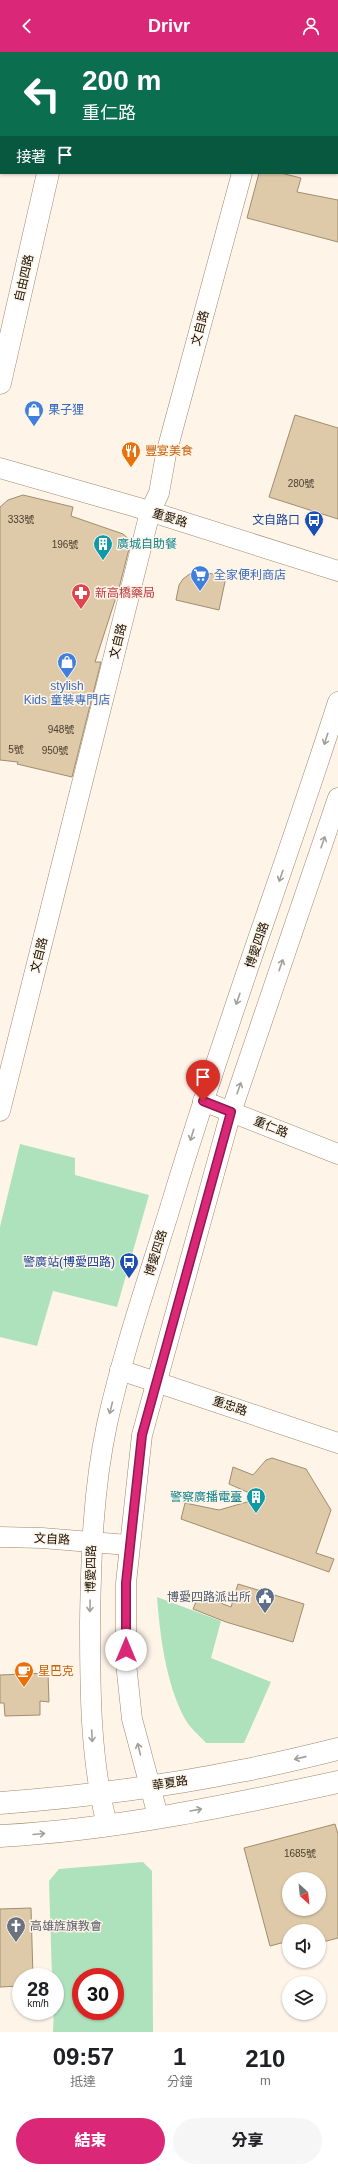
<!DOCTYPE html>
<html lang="zh-TW">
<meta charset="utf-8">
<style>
:root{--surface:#fff;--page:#f6f6f6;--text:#202124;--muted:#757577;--accent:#db2777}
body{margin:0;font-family:Arial,"Noto Sans TC",sans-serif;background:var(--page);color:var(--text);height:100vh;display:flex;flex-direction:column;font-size:15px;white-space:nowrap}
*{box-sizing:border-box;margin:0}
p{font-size:13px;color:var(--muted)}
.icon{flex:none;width:22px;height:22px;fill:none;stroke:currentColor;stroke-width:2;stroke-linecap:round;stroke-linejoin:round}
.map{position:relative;height:1980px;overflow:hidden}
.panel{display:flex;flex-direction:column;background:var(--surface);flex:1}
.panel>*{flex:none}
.banner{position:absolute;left:0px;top:0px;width:338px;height:122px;box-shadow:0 1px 3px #0004;background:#0b6e4f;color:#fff;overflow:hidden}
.needle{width:26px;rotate:153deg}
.fabs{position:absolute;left:282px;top:1820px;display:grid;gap:8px}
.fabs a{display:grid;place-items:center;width:44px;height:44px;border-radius:50%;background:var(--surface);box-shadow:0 1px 3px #0004;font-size:20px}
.speed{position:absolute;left:12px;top:1916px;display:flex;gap:8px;font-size:20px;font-weight:700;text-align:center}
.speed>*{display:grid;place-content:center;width:52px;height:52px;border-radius:50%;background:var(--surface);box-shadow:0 1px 3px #0004;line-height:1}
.speed small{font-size:10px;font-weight:400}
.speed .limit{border:6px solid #d22;background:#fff;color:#111}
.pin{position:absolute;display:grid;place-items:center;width:34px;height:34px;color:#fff;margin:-41px -17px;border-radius:50% 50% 50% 0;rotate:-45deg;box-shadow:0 0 4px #0007}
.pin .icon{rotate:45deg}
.me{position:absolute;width:44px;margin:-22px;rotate:0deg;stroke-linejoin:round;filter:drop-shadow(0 0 3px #0008)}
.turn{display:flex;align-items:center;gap:14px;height:84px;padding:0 16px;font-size:18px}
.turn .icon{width:52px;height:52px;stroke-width:2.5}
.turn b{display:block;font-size:28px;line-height:34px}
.then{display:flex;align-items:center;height:38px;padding:0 16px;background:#0003;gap:8px;font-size:15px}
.eta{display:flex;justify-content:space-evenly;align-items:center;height:68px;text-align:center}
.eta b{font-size:24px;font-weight:800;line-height:28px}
.cta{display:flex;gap:8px;margin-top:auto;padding:8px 16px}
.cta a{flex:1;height:46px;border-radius:24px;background:var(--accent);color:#fff;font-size:16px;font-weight:800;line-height:46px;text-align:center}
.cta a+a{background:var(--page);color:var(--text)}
header{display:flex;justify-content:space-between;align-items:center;height:52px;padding:0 16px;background:var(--accent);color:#fff;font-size:18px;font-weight:800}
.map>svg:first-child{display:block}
.green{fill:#aee2bc;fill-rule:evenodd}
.building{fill:#decaa9;stroke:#a08d6e;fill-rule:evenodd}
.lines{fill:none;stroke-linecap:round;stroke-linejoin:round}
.minor-casing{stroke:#9e876b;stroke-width:21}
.tertiary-casing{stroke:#9e876b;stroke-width:23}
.minor{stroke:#fff;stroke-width:20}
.tertiary{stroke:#fff;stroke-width:22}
.oneway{stroke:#a39f9b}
.route-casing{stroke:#8e194d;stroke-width:10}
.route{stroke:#db2777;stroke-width:7}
.labels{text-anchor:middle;stroke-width:3;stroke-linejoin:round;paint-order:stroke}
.number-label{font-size:10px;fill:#4a3e2e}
.street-label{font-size:12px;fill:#181005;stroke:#fff4e8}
.shop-label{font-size:12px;fill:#366cbe;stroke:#fff4e8;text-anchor:start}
.food-label{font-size:12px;fill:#c56008;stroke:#fff4e8;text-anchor:start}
.transit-label{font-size:12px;fill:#164399;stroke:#fff4e8;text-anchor:end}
.culture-label{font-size:12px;fill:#0d838f;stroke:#fff4e8;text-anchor:start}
.health-label{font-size:12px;fill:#be3a42;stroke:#fff4e8;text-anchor:start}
.service-label{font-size:12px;fill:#4e5e75;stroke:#fff4e8;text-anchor:end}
.worship-label{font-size:12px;fill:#5b616d;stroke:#fff4e8;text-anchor:start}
</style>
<header><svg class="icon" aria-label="back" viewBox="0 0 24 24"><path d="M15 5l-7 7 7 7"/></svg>Drivr<svg class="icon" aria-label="person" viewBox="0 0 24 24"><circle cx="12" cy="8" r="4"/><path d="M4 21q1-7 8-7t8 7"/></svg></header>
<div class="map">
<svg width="338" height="1980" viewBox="0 0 338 1980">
<rect width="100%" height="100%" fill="#fff4e8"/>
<g class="green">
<path d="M20,1092L75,1106V1123L149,1143L117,1255L53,1239L37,1294L0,1285V1175Z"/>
<path d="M157,1545L221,1569L211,1606L271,1630L244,1691H206C199,1683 190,1676 185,1667C166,1632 160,1584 157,1545Z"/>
<path d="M143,1810L152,1819L153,1980H53L55,1925H52L49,1829L59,1817ZM81,1925H115V1959H81Z"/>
</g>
<g class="building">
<path d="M259,121H281L301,126L297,140L338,148V190L247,166Z"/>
<path d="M295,363L338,376V467L269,445Z"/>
<path d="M23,443L73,455L71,464L123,482L131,489L119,536L95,610H101L72,725L17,712L18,710L0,708V455L8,448Z"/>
<path d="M204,520L226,525L219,558L176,548L179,533L183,527L191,521Z"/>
<path d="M272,1406L306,1417L331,1458L316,1501L334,1507L329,1520L181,1467L185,1451L219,1458L261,1446L229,1432L233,1415L253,1423L266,1408Z"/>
<path d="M238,1532L304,1552L293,1590L226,1570L193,1557L199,1543L231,1555Z"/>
<path d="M48,1621L49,1650L40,1649V1663L5,1664L4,1651H0V1623Z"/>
<path d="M335,1772L338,1782V1886L319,1891V1879H289V1889L270,1894L244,1796ZM289,1827H319V1857H289Z"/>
<path d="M31,1856L33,1925H21V1934L0,1935V1857Z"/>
</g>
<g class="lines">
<g class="minor-casing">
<g id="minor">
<path d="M274,1V0"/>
<path d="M0,37H1"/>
<path d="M0,416L136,455L338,519"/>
<path d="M203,1049L338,1102"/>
<path d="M0,1059L150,460L159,441L166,402L242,121"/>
<path d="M120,1318L338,1391"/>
<path d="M0,1485L42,1486L128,1493"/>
<path d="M158,1764L132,1667L126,1611V1531L142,1383L231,1060L338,746"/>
<path d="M107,1773C90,1706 90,1638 90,1570C91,1503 93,1438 107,1372C124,1295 151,1219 174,1143C224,977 285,815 338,650"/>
</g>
</g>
<g class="tertiary-casing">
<g id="tertiary">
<path d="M72,1V0"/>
<path d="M0,331L48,121"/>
<path d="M0,1751C80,1745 161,1735 240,1719C273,1713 306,1705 338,1697"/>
<path d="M0,1784C114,1778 227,1754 338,1730"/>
</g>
</g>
<use href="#minor" class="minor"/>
<use href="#tertiary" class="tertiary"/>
</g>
<defs><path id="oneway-shaft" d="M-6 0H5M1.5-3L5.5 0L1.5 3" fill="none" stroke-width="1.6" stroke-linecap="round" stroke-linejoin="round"/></defs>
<g class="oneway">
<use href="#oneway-shaft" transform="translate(326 687) rotate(108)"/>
<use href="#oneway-shaft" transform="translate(323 790) rotate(-71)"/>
<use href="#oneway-shaft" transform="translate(281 824) rotate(109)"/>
<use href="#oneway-shaft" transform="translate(281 913) rotate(-71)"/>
<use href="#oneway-shaft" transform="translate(238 947) rotate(109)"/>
<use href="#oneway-shaft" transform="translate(239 1036) rotate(-71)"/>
<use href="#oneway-shaft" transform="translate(192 1083) rotate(107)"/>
<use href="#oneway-shaft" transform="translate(111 1356) rotate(104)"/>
<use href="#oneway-shaft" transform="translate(90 1554) rotate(91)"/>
<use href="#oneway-shaft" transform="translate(92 1684) rotate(87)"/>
<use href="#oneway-shaft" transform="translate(139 1697) rotate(-104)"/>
<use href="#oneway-shaft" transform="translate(300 1706) rotate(167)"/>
<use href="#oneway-shaft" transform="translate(196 1758) rotate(-10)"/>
<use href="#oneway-shaft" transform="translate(39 1782) rotate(-5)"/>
</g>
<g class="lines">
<g class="route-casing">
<path id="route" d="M126,1598V1531L142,1383L231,1060L203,1049"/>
</g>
<use href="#route" class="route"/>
</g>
<defs>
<g id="shop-pin" transform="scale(1)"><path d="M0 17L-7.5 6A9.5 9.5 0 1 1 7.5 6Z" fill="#3f7fe0" stroke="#fff4e8"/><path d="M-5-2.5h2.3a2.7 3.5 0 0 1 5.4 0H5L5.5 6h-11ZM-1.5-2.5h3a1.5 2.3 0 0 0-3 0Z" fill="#fff"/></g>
<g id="restaurant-pin" transform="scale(1)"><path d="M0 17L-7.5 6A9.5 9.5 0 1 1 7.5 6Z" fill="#e8710a" stroke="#fff4e8"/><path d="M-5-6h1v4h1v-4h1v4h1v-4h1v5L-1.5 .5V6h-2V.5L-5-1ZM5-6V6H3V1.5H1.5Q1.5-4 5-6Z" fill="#fff"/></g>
<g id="bus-pin" transform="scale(1)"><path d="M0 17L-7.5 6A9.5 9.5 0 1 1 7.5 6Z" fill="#1a4fb4" stroke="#fff4e8"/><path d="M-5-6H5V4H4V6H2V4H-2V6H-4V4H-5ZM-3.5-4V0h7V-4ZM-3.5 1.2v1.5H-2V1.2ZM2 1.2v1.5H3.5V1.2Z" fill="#fff"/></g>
<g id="building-pin" transform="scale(1)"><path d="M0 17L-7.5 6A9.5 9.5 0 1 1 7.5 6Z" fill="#0f9aa8" stroke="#fff4e8"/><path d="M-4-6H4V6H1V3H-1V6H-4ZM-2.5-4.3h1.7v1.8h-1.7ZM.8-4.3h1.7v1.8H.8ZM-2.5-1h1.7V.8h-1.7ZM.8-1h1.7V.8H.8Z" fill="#fff"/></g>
<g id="supermarket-pin" transform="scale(1)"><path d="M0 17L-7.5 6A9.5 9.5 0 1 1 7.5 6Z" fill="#3f7fe0" stroke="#fff4e8"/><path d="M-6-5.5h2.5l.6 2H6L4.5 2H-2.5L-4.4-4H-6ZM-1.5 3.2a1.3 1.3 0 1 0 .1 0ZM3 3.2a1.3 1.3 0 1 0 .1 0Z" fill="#fff"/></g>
<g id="pharmacy-pin" transform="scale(1)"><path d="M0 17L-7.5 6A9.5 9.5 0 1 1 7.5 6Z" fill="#e0444e" stroke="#fff4e8"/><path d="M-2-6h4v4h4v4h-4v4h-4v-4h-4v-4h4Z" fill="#fff"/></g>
<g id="civic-pin" transform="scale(1)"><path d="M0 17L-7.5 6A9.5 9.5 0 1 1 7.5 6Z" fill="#5c6f8a" stroke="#fff4e8"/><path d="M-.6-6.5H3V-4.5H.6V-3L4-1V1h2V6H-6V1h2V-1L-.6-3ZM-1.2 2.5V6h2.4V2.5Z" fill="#fff"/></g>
<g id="cafe-pin" transform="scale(1)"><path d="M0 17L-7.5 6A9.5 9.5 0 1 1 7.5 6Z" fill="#e8710a" stroke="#fff4e8"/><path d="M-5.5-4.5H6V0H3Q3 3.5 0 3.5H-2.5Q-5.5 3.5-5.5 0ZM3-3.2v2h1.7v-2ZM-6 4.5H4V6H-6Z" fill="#fff"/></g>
<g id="church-pin" transform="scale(1)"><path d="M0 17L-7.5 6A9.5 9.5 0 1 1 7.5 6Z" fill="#6b7280" stroke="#fff4e8"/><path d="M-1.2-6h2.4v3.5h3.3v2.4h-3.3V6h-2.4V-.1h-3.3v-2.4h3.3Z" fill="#fff"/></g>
</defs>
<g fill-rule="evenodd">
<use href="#shop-pin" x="34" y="358"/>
<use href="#restaurant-pin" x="131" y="399"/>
<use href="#bus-pin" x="314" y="468"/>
<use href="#building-pin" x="103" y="492"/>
<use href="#supermarket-pin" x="200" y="523"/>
<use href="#pharmacy-pin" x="81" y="541"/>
<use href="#shop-pin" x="67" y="610"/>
<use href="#bus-pin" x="129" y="1210"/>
<use href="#building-pin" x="256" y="1445"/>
<use href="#civic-pin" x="265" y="1545"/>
<use href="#cafe-pin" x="24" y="1619"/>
<use href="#church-pin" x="16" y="1874"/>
</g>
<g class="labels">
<g class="number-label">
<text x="301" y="435">280號</text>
<text x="21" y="471">333號</text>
<text x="65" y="496">196號</text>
<text x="61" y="681">948號</text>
<text x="16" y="701">5號</text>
<text x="55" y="702">950號</text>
<text x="300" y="1805">1685號</text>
</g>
<g class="street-label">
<text transform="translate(24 226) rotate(-77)" y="4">自由四路</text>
<text transform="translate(200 276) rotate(-75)" y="4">文自路</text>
<text transform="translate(170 466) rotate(17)" y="4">重愛路</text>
<text transform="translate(118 589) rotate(-76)" y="4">文自路</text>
<text transform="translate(257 893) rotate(-71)" y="4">博愛四路</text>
<text transform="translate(39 903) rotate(-76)" y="4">文自路</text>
<text transform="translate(271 1075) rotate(22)" y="4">重仁路</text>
<text transform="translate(156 1201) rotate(-73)" y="4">博愛四路</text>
<text transform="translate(230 1354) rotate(19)" y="4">重忠路</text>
<text transform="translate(52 1487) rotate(3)" y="4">文自路</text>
<text transform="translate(91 1517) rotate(-89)" y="4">博愛四路</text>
<text transform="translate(170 1731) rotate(-9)" y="4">華夏路</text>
</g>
<g class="shop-label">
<text x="48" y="362">果子狸</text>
<text x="214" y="527">全家便利商店</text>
<text x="67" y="638" text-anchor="middle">stylish<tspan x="67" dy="14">Kids 童裝專門店</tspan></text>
</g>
<g class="food-label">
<text x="145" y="403">豐宴美食</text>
<text x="38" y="1623">星巴克</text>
</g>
<g class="transit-label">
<text x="300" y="472">文自路口</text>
<text x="115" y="1214">警廣站(博愛四路)</text>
</g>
<g class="culture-label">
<text x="117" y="496">廣城自助餐</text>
<text x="242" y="1449" text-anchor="end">警察廣播電臺</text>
</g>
<g class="health-label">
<text x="95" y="545">新高橋藥局</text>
</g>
<g class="service-label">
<text x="251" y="1549">博愛四路派出所</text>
</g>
<g class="worship-label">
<text x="30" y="1878">高雄旌旗教會</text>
</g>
</g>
</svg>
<div class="fabs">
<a><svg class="needle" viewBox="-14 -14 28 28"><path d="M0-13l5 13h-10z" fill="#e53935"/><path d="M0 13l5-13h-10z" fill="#757577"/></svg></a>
<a><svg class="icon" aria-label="sound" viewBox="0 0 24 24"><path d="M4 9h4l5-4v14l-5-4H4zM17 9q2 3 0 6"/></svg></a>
<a><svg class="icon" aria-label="layers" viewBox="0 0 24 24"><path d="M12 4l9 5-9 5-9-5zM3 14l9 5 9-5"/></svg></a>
</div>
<div class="speed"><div>28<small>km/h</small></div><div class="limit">30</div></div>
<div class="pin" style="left:203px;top:1049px;background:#d93025"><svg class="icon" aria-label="arrive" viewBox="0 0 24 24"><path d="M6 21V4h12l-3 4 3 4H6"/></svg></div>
<svg class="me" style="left:126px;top:1598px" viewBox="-20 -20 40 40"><circle r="19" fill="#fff"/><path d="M0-13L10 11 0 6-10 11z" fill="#db2777"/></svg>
<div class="banner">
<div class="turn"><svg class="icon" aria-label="left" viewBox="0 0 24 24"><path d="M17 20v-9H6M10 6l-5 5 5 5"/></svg><div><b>200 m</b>重仁路</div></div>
<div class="then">接著<svg class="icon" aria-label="arrive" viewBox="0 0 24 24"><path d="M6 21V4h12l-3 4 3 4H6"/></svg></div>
</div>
</div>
<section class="panel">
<div class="eta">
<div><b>09:57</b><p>抵達</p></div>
<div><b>1</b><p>分鐘</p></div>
<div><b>210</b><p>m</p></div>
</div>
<div class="cta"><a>結束</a><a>分享</a></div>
</section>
